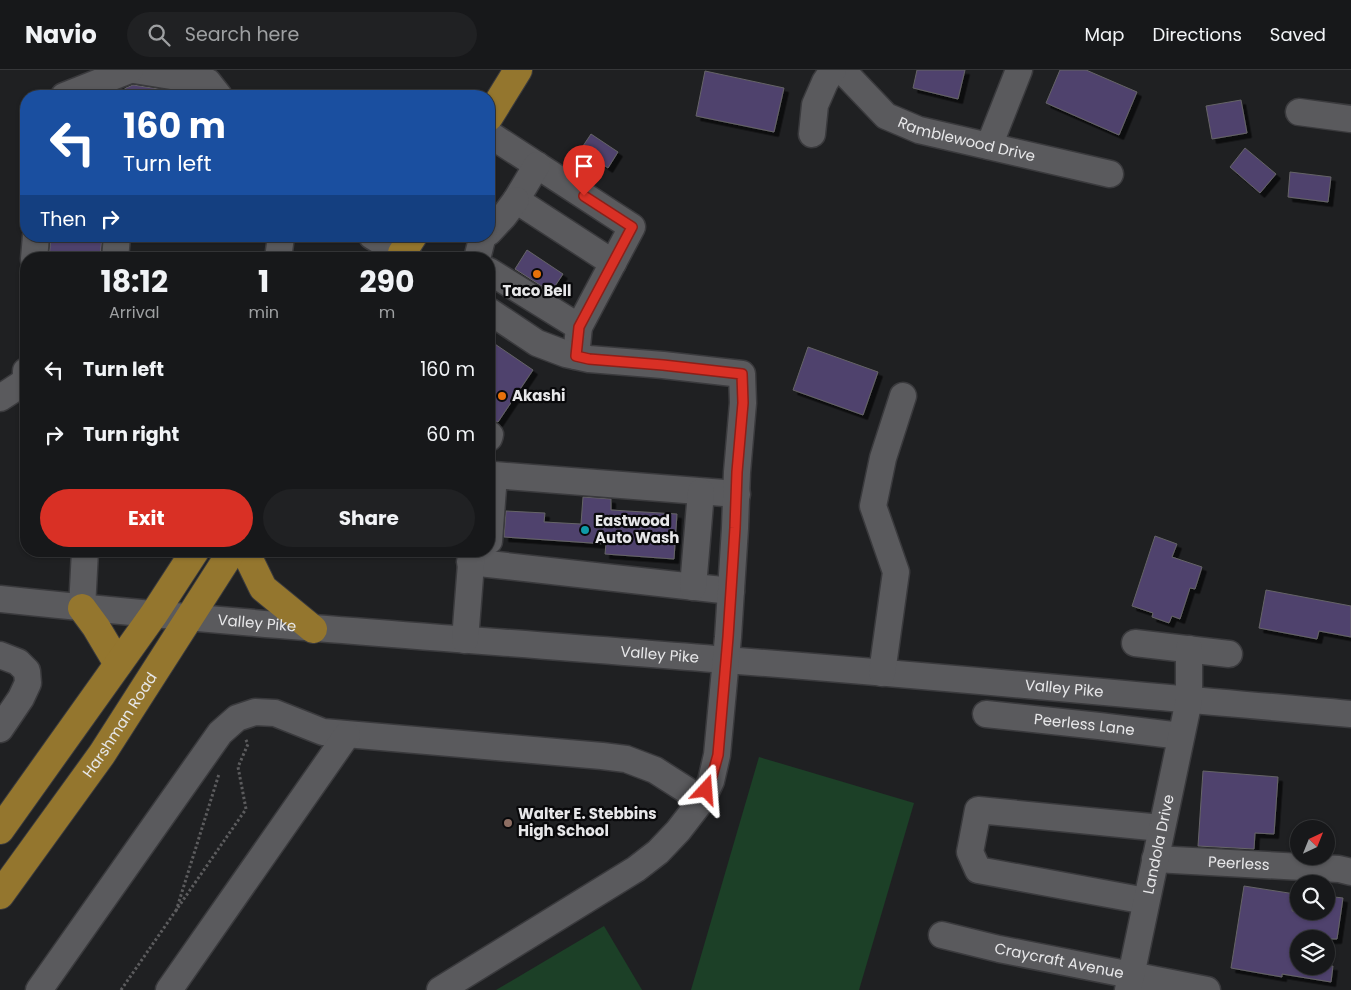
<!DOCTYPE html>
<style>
:root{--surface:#17181a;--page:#202123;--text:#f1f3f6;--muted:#9ea0a2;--line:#363739;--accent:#d93025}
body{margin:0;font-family:Poppins,sans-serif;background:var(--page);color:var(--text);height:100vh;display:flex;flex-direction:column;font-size:19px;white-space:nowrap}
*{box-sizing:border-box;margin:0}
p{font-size:16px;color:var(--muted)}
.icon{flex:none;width:28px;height:28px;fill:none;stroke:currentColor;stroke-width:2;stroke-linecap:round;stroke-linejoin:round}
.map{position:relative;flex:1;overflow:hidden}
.panel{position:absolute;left:20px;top:182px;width:475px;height:305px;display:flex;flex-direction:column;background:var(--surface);border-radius:20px;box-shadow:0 1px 4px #0004,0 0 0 1px var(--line)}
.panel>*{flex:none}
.banner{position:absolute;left:20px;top:20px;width:475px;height:152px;border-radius:20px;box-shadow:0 1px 4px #0004,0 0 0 1px var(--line);background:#1a4fa0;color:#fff;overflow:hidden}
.needle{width:32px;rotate:43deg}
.buttons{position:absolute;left:1290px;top:750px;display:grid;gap:10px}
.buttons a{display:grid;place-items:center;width:45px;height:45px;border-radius:50%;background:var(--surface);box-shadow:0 1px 4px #0004,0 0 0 1px var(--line);font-size:25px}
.pin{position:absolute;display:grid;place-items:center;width:42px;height:42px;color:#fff;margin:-51px -21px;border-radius:50% 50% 50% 0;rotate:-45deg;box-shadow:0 0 5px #0007}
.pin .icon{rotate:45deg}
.me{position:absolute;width:55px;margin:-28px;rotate:19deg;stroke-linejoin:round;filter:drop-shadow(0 0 4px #0008)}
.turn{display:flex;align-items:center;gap:18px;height:105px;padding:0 20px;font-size:22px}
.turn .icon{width:65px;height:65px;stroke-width:2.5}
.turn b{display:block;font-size:35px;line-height:42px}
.then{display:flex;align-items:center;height:48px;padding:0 20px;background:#0003;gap:10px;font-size:19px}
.eta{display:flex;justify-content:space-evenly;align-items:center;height:85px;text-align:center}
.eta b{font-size:30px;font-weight:700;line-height:35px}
.action{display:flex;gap:10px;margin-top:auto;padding:10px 20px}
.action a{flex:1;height:58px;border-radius:30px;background:var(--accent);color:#fff;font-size:20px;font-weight:700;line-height:58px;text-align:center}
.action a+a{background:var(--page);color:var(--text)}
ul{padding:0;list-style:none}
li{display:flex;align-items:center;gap:15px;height:65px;padding:0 20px}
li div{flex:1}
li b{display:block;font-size:19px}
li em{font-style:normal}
header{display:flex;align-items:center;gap:30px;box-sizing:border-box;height:70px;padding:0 25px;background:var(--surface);border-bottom:1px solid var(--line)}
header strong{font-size:24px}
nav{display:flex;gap:28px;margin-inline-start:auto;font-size:18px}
.search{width:350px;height:45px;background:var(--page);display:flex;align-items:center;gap:12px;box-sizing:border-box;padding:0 18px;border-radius:28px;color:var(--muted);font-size:19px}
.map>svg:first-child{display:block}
.green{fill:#1c4027}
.building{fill:#50426d;stroke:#656467;filter:url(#shadow)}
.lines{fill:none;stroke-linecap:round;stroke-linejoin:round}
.minor-casing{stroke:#3a3a3d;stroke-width:29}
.major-casing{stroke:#3a3a3d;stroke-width:30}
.path{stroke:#5c5c5e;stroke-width:3;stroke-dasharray:2.5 2.5;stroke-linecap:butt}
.minor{stroke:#5a5a5d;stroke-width:26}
.major{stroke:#94762e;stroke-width:28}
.route-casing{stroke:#8d1f18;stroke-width:12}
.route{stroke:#d93025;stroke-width:9}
.food-dot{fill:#e8710a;stroke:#09090b;stroke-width:2}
.culture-dot{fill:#0f9aa8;stroke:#09090b;stroke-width:2}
.education-dot{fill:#8d6e63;stroke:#09090b;stroke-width:2}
.labels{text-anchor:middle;stroke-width:4.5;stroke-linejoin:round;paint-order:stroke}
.street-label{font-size:15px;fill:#e7e7e9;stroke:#09090b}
.poi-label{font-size:15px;font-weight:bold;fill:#e7e7e9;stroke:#09090b;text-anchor:start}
</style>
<header>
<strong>Navio</strong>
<div class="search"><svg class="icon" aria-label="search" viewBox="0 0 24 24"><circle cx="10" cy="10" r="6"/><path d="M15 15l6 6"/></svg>Search here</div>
<nav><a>Map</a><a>Directions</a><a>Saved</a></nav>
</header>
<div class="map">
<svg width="1351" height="920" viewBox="0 0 1351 920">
<defs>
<filter id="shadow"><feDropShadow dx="4.5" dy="4.5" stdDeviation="0" flood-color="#0009"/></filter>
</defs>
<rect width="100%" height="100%" fill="#1f2022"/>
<g class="green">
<path d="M759,687L914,733L859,920H691Z"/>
<path d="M604,856L642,920H496Z"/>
</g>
<g class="building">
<path d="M917,0H965L958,29L913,18Z"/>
<path d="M1060,0H1086L1137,22L1119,65L1046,33Z"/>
<path d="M705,1L784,18L774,62L696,46Z"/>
<path d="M133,15L197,25V26H115L126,18Z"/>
<path d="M1241,30L1247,63L1212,69L1206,36Z"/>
<path d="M591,64L618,82L608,98L581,79Z"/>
<path d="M1245,78L1276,104L1260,123L1230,97Z"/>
<path d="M1290,102L1331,107L1328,132L1288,127Z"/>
<path d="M51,166H102L100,189H49Z"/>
<path d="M527,180L563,204L551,222L515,199Z"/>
<path d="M489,270L533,300L498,352L493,350L489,349Z"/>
<path d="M808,277L878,302L863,345L793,320Z"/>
<path d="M583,427L611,429V440L677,444L674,489L605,484L606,474L504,467L506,441L545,443L544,452L581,454Z"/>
<path d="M1155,466L1177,474L1172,487L1202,497L1195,519L1190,518L1180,549L1172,546L1169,553L1152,547L1153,543L1132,536Z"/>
<path d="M1266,520L1351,536V567L1319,561L1317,569L1259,558Z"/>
<path d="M1203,701L1278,707L1274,764L1255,763L1254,779L1198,776Z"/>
<path d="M1244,816L1295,824L1292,841H1326V826L1343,828L1337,869H1299V896H1333L1331,912L1282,904V907L1231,898Z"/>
</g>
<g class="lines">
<g class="minor-casing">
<g id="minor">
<path d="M134,0L208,12L219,26"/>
<path id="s1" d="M842,0L886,46L919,60L1110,104"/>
<path d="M64,26L130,0"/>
<path d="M1299,42L1351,49"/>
<path d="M489,64L632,157L579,257L576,286"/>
<path d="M812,64L815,35L825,12L833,0"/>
<path d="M989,76L1019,0"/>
<path d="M537,95L516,130L613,193"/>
<path d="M489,162L504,146L516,130"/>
<path d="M372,166L410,189"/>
<path d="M34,189L36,166"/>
<path d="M115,189L117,166"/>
<path d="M278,189L281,166"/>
<path d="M477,189L482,169L484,166"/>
<path d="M489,201L579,257"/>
<path d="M0,328L26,311V301"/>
<path d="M489,364L490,365L489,368"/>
<path d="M489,471L494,405L737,424"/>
<path d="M470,492L731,521"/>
<path d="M693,517L701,422"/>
<path id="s2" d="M0,529C242,555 484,570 726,590C935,606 1143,626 1351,644"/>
<path d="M82,538L85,481"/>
<path d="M465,570L472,481"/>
<path d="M1135,573L1229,584"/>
<path d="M0,585L18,592L27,601L28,613L21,628L0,659"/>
<path d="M882,603L896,502L873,436L883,388L903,326"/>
<path id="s3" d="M986,644L1099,656L1181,666"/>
<path id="s4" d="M1155,789L1339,799L1351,802"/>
<path d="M1146,831L978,800L970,782L978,740L1161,758"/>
<path id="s5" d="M942,865L999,879L1207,920"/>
<path d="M39,920L220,663L237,648L255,642L275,643L323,662L602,686L626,689L655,700L702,730"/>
<path d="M169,920L347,665"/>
<path d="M440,920L636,799L658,782L678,761L702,730L711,711L717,685L728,567L735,458L737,402L743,333L742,304L663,295L589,289L566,284L537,273L489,241"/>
<path id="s6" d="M1128,920L1189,630V579"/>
</g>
</g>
<g class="major-casing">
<g id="major">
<path d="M489,47L518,0"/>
<path d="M401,189L402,183L413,166"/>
<path d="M245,481L263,518L313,559"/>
<path d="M82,538L96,557L118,594"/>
<path d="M0,760L154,544L195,481"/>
<path id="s7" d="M0,825L102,684L232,481"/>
</g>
</g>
<g class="path">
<path d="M176,841L219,704"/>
<path d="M121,920L246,739L238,697L248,674L245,668"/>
</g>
<use href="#minor" class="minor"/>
<use href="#major" class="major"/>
</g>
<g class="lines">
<g class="route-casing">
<path id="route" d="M584,126L632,157L579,257L576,286L589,289L663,295L742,304L743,333L737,402L735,458L728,567L718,685L711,710L706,720"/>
</g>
<use href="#route" class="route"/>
</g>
<g class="food-dot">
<circle cx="537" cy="204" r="5"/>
<circle cx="502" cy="326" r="5"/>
</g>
<circle class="culture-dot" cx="585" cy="460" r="5"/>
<circle class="education-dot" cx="508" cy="753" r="5"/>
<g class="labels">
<g class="street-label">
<text dy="5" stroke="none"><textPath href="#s1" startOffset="148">Ramblewood Drive</textPath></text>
<text dy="5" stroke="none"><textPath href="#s2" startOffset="258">Valley Pike</textPath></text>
<text dy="5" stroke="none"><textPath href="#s2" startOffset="662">Valley Pike</textPath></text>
<text dy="5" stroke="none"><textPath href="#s2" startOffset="1068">Valley Pike</textPath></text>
<text dy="5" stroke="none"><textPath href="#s7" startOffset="208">Harshman Road</textPath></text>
<text dy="5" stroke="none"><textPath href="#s3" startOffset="99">Peerless Lane</textPath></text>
<text dy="5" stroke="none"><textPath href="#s6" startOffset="149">Landola Drive</textPath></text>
<text dy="5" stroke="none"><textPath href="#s4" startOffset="84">Peerless</textPath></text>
<text dy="5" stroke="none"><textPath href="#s5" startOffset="120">Craycraft Avenue</textPath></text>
</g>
<g class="poi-label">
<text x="537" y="226" text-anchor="middle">Taco Bell</text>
<text x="512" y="331">Akashi</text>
<text x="595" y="456">Eastwood<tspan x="595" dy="17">Auto Wash</tspan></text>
<text x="518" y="749">Walter E. Stebbins<tspan x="518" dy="17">High School</tspan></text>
</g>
</g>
</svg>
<div class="buttons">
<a><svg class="needle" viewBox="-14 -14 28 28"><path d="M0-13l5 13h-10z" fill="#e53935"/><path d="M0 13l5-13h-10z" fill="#9ea0a2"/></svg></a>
<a><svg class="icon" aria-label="search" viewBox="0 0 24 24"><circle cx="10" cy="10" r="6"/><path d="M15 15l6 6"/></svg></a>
<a><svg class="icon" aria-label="layers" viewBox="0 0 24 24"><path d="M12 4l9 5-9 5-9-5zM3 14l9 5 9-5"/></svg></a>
</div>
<div class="pin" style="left:584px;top:126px;background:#d93025"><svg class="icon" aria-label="arrive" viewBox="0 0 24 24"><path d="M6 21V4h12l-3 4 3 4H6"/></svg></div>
<svg class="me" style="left:706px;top:720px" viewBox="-20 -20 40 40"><path d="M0-17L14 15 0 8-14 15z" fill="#d93025" stroke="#fff" stroke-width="4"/></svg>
<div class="banner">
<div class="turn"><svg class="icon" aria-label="left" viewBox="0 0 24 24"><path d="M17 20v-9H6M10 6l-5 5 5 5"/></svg><div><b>160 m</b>Turn left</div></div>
<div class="then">Then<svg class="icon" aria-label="right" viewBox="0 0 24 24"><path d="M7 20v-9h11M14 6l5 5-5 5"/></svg></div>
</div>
<section class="panel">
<div class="eta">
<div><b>18:12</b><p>Arrival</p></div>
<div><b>1</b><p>min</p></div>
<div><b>290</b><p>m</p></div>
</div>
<ul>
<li><svg class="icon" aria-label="left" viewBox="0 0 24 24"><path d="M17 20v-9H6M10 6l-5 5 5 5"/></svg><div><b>Turn left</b></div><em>160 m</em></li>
<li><svg class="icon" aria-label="right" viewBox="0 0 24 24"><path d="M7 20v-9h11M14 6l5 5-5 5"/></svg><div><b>Turn right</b></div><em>60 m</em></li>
</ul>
<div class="action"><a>Exit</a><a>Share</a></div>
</section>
</div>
